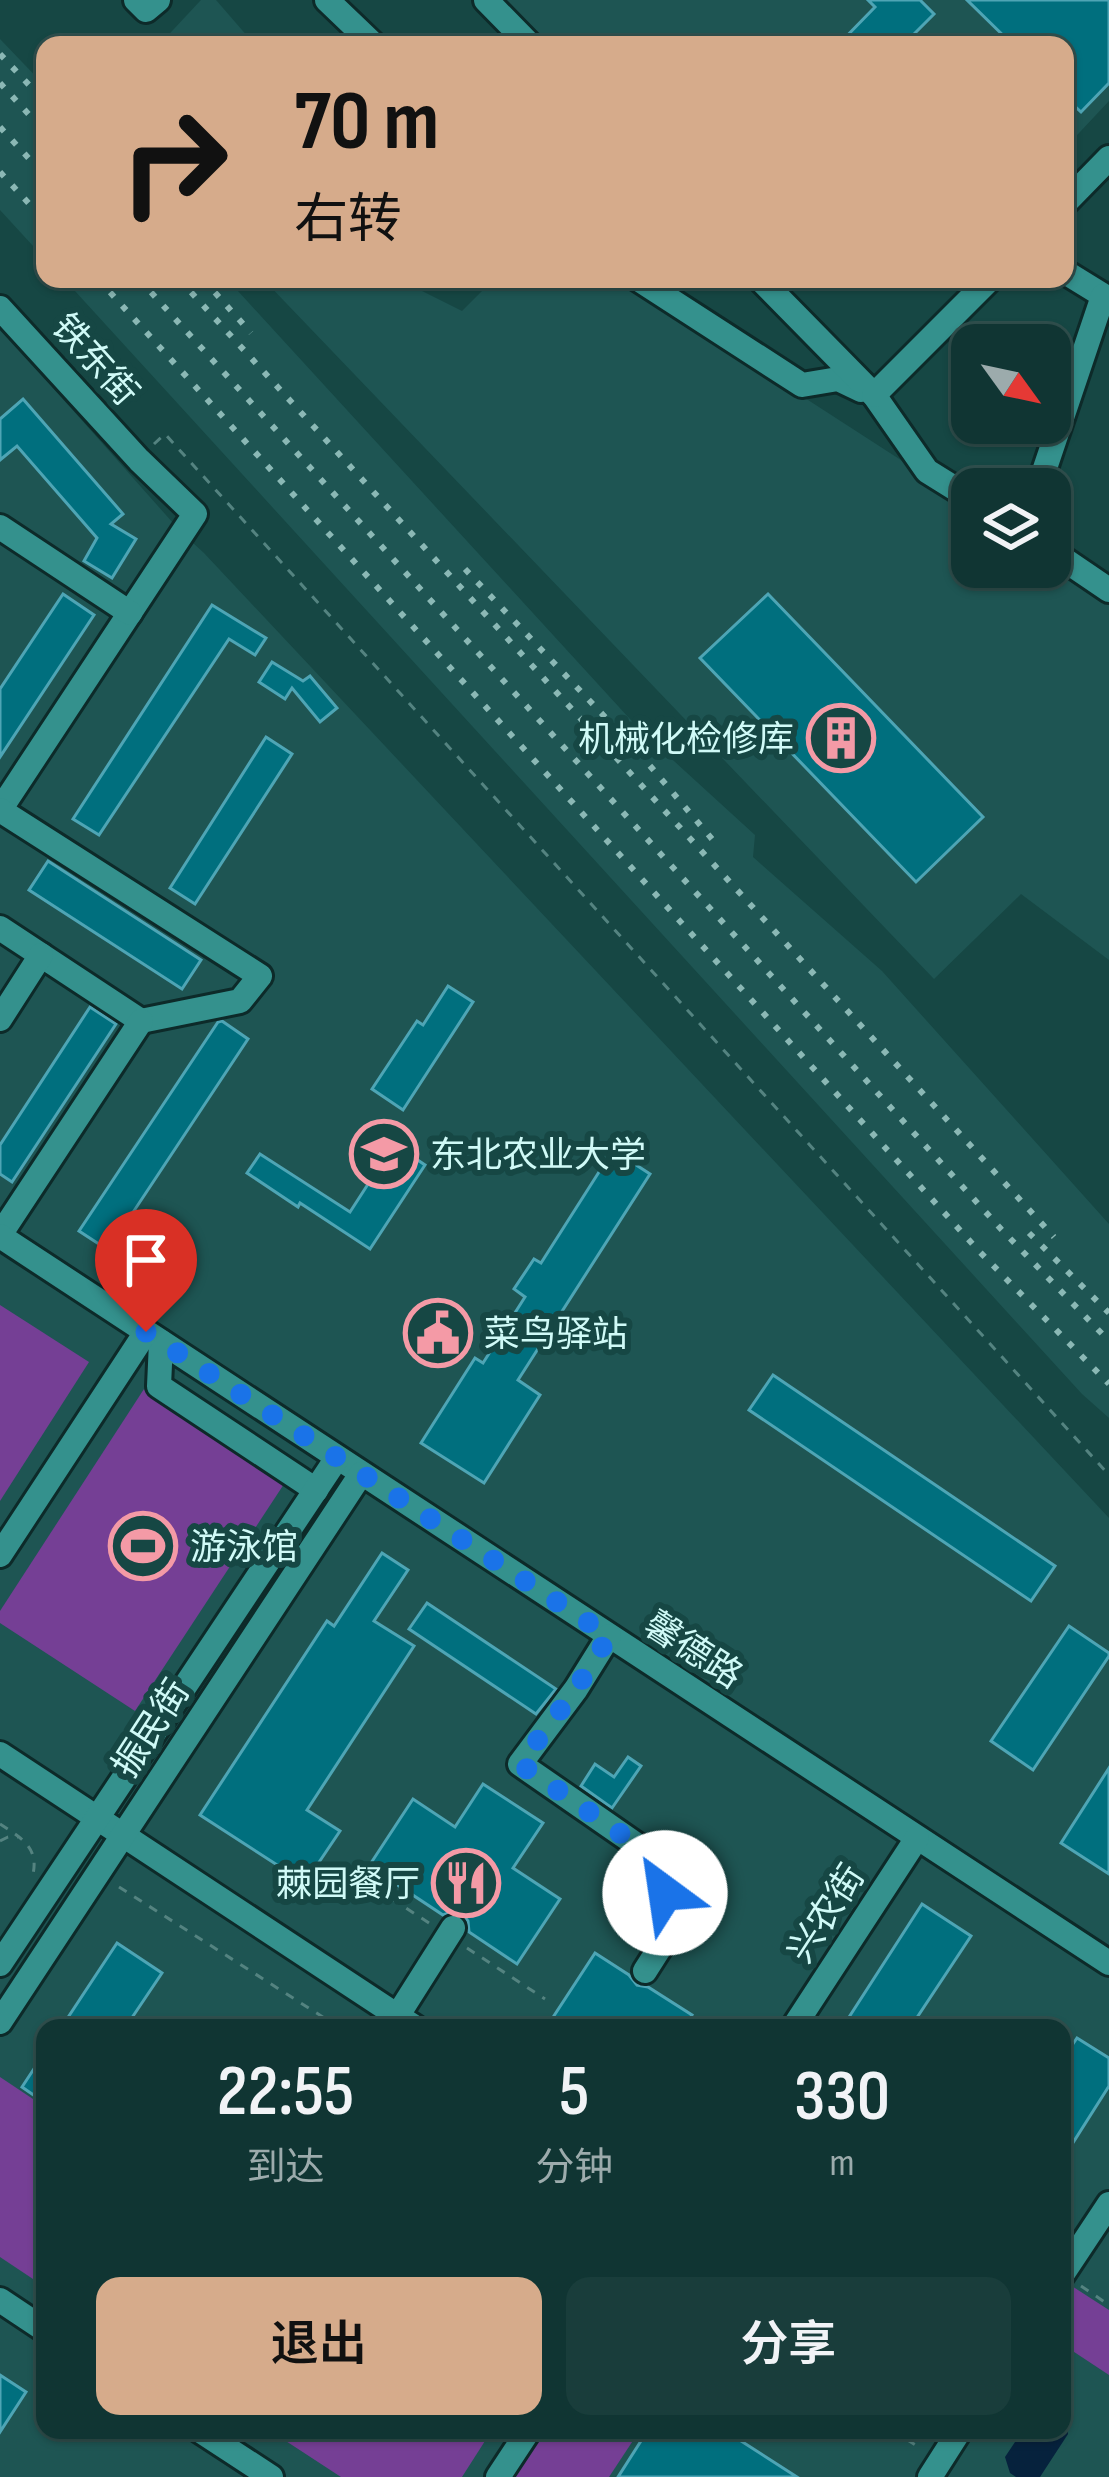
<!DOCTYPE html>
<html lang="zh">
<meta charset="utf-8">
<style>
:root{--surface:#103533;--page:#193d3b;--text:#f1f3f6;--muted:#9cabac;--line:#30504e;--accent:#d6ab8b}
body{margin:0;font-family:"Sofia Sans Condensed","Noto Sans SC",sans-serif;background:var(--page);color:var(--text);height:100vh;display:flex;flex-direction:column;font-size:45px;white-space:nowrap}
*{box-sizing:border-box;margin:0}
p{font-size:39px;color:var(--muted)}
.icon{flex:none;width:66px;height:66px;fill:none;stroke:currentColor;stroke-width:2;stroke-linecap:round;stroke-linejoin:round}
.map{position:relative;flex:1;overflow:hidden}
.panel{position:absolute;left:36px;top:2019px;width:1035px;height:420px;display:flex;flex-direction:column;background:var(--surface);border-radius:24px;box-shadow:0 3px 9px #0004,0 0 0 3px var(--line)}
.panel>*{flex:none}
.banner{position:absolute;left:36px;top:36px;width:1038px;height:252px;border-radius:24px;box-shadow:0 3px 9px #0004,0 0 0 3px var(--line);background:#d6ab8b;color:#111;overflow:hidden}
.needle{width:78px;rotate:123deg}
.fabs{position:absolute;left:951px;top:324px;display:grid;gap:24px}
.fabs a{display:grid;place-items:center;width:120px;height:120px;border-radius:24px;background:var(--surface);box-shadow:0 3px 9px #0004,0 0 0 3px var(--line);font-size:60px}
.pin{position:absolute;display:grid;place-items:center;width:102px;height:102px;color:#fff;margin:-123px -51px;border-radius:50% 50% 50% 0;rotate:-45deg;box-shadow:0 0 12px #0007}
.pin .icon{rotate:45deg}
.me{position:absolute;width:132px;margin:-66px;rotate:329deg;stroke-linejoin:round;filter:drop-shadow(0 0 9px #0008)}
.turn{display:flex;align-items:center;gap:42px;height:252px;padding:0 60px;font-size:54px}
.turn .icon{width:156px;height:156px;stroke-width:2.5}
.turn b{display:block;font-size:84px;line-height:102px}
.eta{display:flex;justify-content:space-evenly;align-items:center;height:204px;text-align:center}
.eta b{font-size:72px;font-weight:600;line-height:84px}
.cta{display:flex;gap:24px;margin-top:auto;padding:24px 60px}
.cta a{flex:1;height:138px;border-radius:24px;background:var(--accent);color:#111;font-size:48px;font-weight:600;line-height:138px;text-align:center}
.cta a+a{background:var(--page);color:var(--text)}
.map>svg:first-child{display:block}
.built{fill:#1e5553;fill-rule:evenodd}
.green{fill:#753f95}
.water{fill:#06223d}
.building{fill:#006f7e;stroke:#4ea5b5;stroke-width:3}
.lines{fill:none;stroke-linecap:round;stroke-linejoin:round}
.minor-casing{stroke:#0d2a29;stroke-width:30}
.path{stroke:#548380;stroke-width:3;stroke-dasharray:9 9;stroke-linecap:butt}
.minor{stroke:#34918d;stroke-width:24}
.rail{stroke:#8bb8b5;stroke-width:6;stroke-dasharray:6 12;stroke-linecap:butt}
.route{stroke:#1a73e8;stroke-width:21;stroke-dasharray:0 37.8}
.labels{text-anchor:middle;stroke-width:12;stroke-linejoin:round;paint-order:stroke}
.street-label{font-size:36px;fill:#d0faf7;stroke:#164744}
.poi-label{font-size:36px;fill:#d0faf7;stroke:#164744;text-anchor:start}
</style>
<div class="map">
<svg width="1109" height="2477" viewBox="0 0 1109 2477">
<rect width="100%" height="100%" fill="#164744"/>
<g class="built">
<path d="M201,0H216L255,45H159Z"/>
<path d="M475,0H1109V101L1065,148V45H527Z"/>
<path d="M0,39L45,86V259L0,210Z"/>
<path d="M64,279H227L640,730L755,835L753,857L882,971L1109,1224V1418L1082,1394Z"/>
<path d="M263,279H398L462,311L494,279H621L972,506V567H1050V556L1109,594V960L1021,894L934,979Z"/>
<path d="M0,328L181,532L204,553L1109,1518V2477H0ZM45,2028H1062V2430H45Z"/>
</g>
<g class="green">
<path d="M0,1305L89,1362L0,1501Z"/>
<path d="M144,1389L286,1481L135,1711L0,1623V1611Z"/>
<path d="M0,2077L45,2107V2287L0,2257Z"/>
<path d="M1064,2281L1109,2310V2375L1062,2344Z"/>
<path d="M269,2430H492L462,2477H341Z"/>
<path d="M529,2430H640L609,2477H498Z"/>
</g>
<path class="water" d="M1062,2417L1066,2419L1068,2434L1040,2477H1016L1010,2473L1005,2457L1023,2430H1062Z"/>
<g class="building">
<path d="M868,0H920L934,14L903,45H838L875,7Z"/>
<path d="M967,0H1109V83L1081,112L1065,97V45H1013Z"/>
<path d="M23,399L123,514L111,524L136,539L112,578L84,561L97,538L17,446L0,460V419Z"/>
<path d="M63,594L94,615L0,757V689Z"/>
<path d="M768,594L983,817L916,882L700,658Z"/>
<path d="M212,605L266,638L255,655L229,639L99,835L73,819Z"/>
<path d="M272,662L303,681L310,676L337,708L320,722L292,688L285,699L259,682Z"/>
<path d="M266,737L292,754L195,904L170,888Z"/>
<path d="M48,861L201,960L182,989L29,890Z"/>
<path d="M448,986L473,1002L403,1110L372,1089L417,1021L423,1025Z"/>
<path d="M90,1007L116,1024L12,1182L0,1174V1145Z"/>
<path d="M222,1021L248,1039L108,1250L79,1231L218,1022Z"/>
<path d="M394,1144L425,1165L370,1249L300,1203L298,1207L247,1173L260,1154L350,1212Z"/>
<path d="M613,1150L650,1174L518,1380L540,1395L484,1483L421,1443L475,1358L483,1363L525,1297L514,1289L534,1259L541,1263Z"/>
<path d="M773,1375L1055,1566L1031,1601L749,1410Z"/>
<path d="M382,1553L408,1570L374,1621L414,1646L307,1810L340,1831L305,1883L200,1815L327,1621L334,1626Z"/>
<path d="M427,1603L556,1689L536,1714L409,1629Z"/>
<path d="M1069,1626L1109,1653V1656L1033,1770L991,1741Z"/>
<path d="M628,1757L641,1766L612,1808L581,1786L595,1764L614,1777Z"/>
<path d="M1109,1768V1874L1061,1843Z"/>
<path d="M483,1784L543,1823L513,1868L560,1899L517,1964L469,1932L468,1921L463,1915L452,1912L443,1915L369,1866L413,1799L455,1827Z"/>
<path d="M922,1904L971,1936L910,2028H842Z"/>
<path d="M117,1943L162,1973L125,2028H61Z"/>
<path d="M595,1953L629,1975L637,1985L648,1987L692,2015L683,2028H546Z"/>
<path d="M1077,2038L1109,2058V2086L1062,2160V2060Z"/>
<path d="M45,2052V2103L22,2087Z"/>
<path d="M0,2375L26,2392L0,2432Z"/>
<path d="M648,2430H724L797,2477H618Z"/>
</g>
<g class="lines">
<g class="minor-casing">
<g id="minor">
<path d="M136,0L146,10L158,0"/>
<path d="M327,0L374,45"/>
<path d="M486,0L530,45"/>
<path d="M1065,203L1109,158"/>
<path d="M1065,272L1109,299"/>
<path d="M638,279L802,385L838,379L861,390"/>
<path d="M760,279L874,395L927,471L972,499"/>
<path d="M0,308L139,460L195,514L0,810"/>
<path d="M874,395L990,279"/>
<path d="M1038,489L1103,296"/>
<path d="M0,527L130,613"/>
<path d="M1050,550L1109,590"/>
<path d="M0,810L260,976L240,1001L141,1021L0,928"/>
<path d="M0,1019L41,955"/>
<path d="M0,1235L141,1021"/>
<path d="M0,1236L1109,1963"/>
<path d="M161,1342L159,1386L316,1490"/>
<path d="M0,1555L146,1332"/>
<path d="M609,1636L576,1689L520,1764L657,1859L673,1927L645,1971"/>
<path d="M0,1754L416,2028"/>
<path d="M0,1964L337,1458"/>
<path d="M0,2022L361,1474"/>
<path d="M391,2026L453,1928"/>
<path d="M793,2028L917,1838"/>
<path d="M1062,2275L1109,2204"/>
<path d="M0,2300L45,2330"/>
<path d="M199,2430L271,2477"/>
<path d="M498,2477L529,2430"/>
<path d="M930,2477L960,2430"/>
</g>
</g>
<g class="path">
<path d="M154,444L165,434L1109,1475"/>
<path d="M0,1824C20,1837 39,1847 33,1874"/>
<path d="M0,1841L8,1837H18"/>
<path d="M346,1869L429,1923"/>
<path d="M119,1887L340,2028"/>
<path d="M467,1948L545,1999"/>
<path d="M1081,2286L1109,2305"/>
<path d="M892,2430L920,2448"/>
</g>
<use href="#minor" class="minor"/>
<g class="rail">
<path d="M0,54L45,102"/>
<path d="M0,83L45,132"/>
<path d="M0,127L45,176"/>
<path d="M0,172L45,221"/>
<path d="M98,279L978,1250L1109,1384"/>
<path d="M139,279L1001,1229L1109,1341"/>
<path d="M179,279L1054,1237"/>
<path d="M203,279L251,333"/>
<path d="M465,569L640,754L712,839"/>
<path d="M1029,1233L1109,1313"/>
</g>
</g>
<g class="lines">
<path class="route" d="M146,1332L609,1636L576,1689L520,1764L657,1859L665,1893"/>
</g>
<defs>
<g id="building-ring" transform="scale(3.45)"><circle r="9.5" fill="#164744" stroke="#f49aa6" stroke-width="1.5"/><path d="M-4-6H4V6H1V3H-1V6H-4ZM-2.5-4.3h1.7v1.8h-1.7ZM.8-4.3h1.7v1.8H.8ZM-2.5-1h1.7V.8h-1.7ZM.8-1h1.7V.8H.8Z" fill="#f49aa6"/></g>
<g id="university-ring" transform="scale(3.45)"><circle r="9.5" fill="#164744" stroke="#f49aa6" stroke-width="1.5"/><path d="M0-5L7-2L0 1L-7-2ZM-4 1L0 2.5L4 1V4Q0 6-4 4Z" fill="#f49aa6"/></g>
<g id="civic-ring" transform="scale(3.45)"><circle r="9.5" fill="#164744" stroke="#f49aa6" stroke-width="1.5"/><path d="M-.6-6.5H3V-4.5H.6V-3L4-1V1h2V6H-6V1h2V-1L-.6-3ZM-1.2 2.5V6h2.4V2.5Z" fill="#f49aa6"/></g>
<g id="stadium-ring" transform="scale(3.45)"><circle r="9.5" fill="#164744" stroke="#f49aa6" stroke-width="1.5"/><path d="M0-5a6.5 5 0 1 0 0 10a6.5 5 0 1 0 0-10ZM-3.5-1.8h7v3.6h-7Z" fill="#f49aa6"/></g>
<g id="restaurant-ring" transform="scale(3.45)"><circle r="9.5" fill="#164744" stroke="#f49aa6" stroke-width="1.5"/><path d="M-5-6h1v4h1v-4h1v4h1v-4h1v5L-1.5 .5V6h-2V.5L-5-1ZM5-6V6H3V1.5H1.5Q1.5-4 5-6Z" fill="#f49aa6"/></g>
</defs>
<g fill-rule="evenodd">
<use href="#building-ring" x="841" y="738"/>
<use href="#university-ring" x="384" y="1154"/>
<use href="#civic-ring" x="438" y="1333"/>
<use href="#stadium-ring" x="143" y="1546"/>
<use href="#restaurant-ring" x="466" y="1883"/>
</g>
<g class="labels">
<g class="street-label">
<text transform="translate(96 359) rotate(48)" y="13">铁东街</text>
<text transform="translate(694 1649) rotate(33)" y="13">馨德路</text>
<text transform="translate(150 1728) rotate(-57)" y="13">振民街</text>
<text transform="translate(825 1913) rotate(-57)" y="13">兴农街</text>
</g>
<g class="poi-label">
<text x="794" y="751" text-anchor="end">机械化检修库</text>
<text x="430" y="1167">东北农业大学</text>
<text x="484" y="1346">菜鸟驿站</text>
<text x="190" y="1559">游泳馆</text>
<text x="420" y="1896" text-anchor="end">棘园餐厅</text>
</g>
</g>
</svg>
<div class="fabs">
<a><svg class="needle" viewBox="-14 -14 28 28"><path d="M0-13l5 13h-10z" fill="#e53935"/><path d="M0 13l5-13h-10z" fill="#9cabac"/></svg></a>
<a><svg class="icon" aria-label="layers" viewBox="0 0 24 24"><path d="M12 4l9 5-9 5-9-5zM3 14l9 5 9-5"/></svg></a>
</div>
<div class="pin" style="left:146px;top:1332px;background:#d93025"><svg class="icon" aria-label="arrive" viewBox="0 0 24 24"><path d="M6 21V4h12l-3 4 3 4H6"/></svg></div>
<svg class="me" style="left:665px;top:1893px" viewBox="-20 -20 40 40"><circle r="19" fill="#fff"/><path d="M0-13L10 11 0 6-10 11z" fill="#1a73e8"/></svg>
<div class="banner">
<div class="turn"><svg class="icon" aria-label="right" viewBox="0 0 24 24"><path d="M7 20v-9h11M14 6l5 5-5 5"/></svg><div><b>70 m</b>右转</div></div>
</div>
<section class="panel">
<div class="eta">
<div><b>22:55</b><p>到达</p></div>
<div><b>5</b><p>分钟</p></div>
<div><b>330</b><p>m</p></div>
</div>
<div class="cta"><a>退出</a><a>分享</a></div>
</section>
</div>
